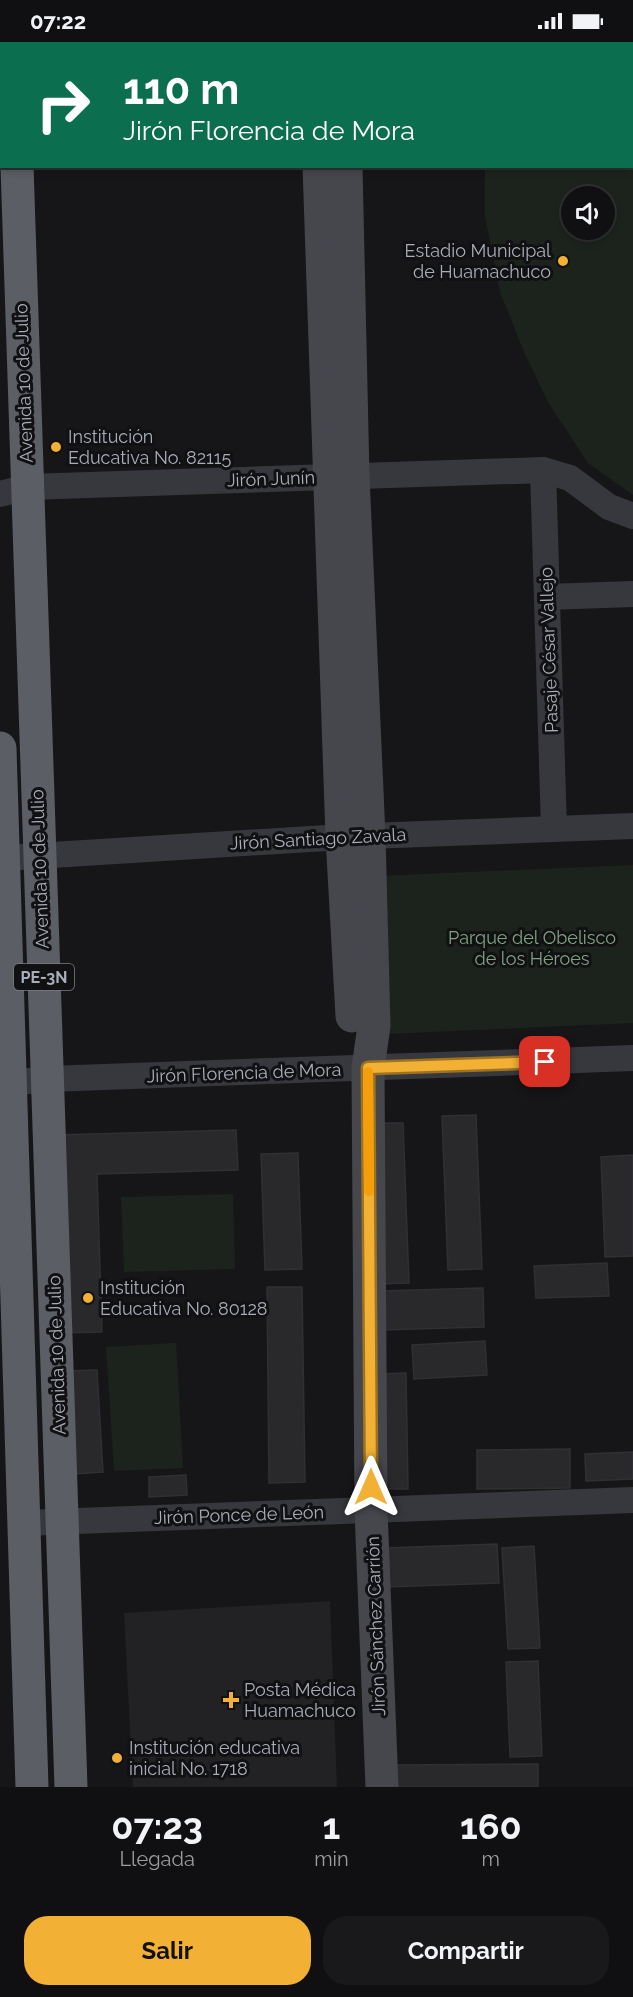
<!DOCTYPE html>
<html lang="es">
<meta charset="utf-8">
<style>
:root{--surface:#101012;--page:#19191b;--text:#f1f3f6;--muted:#9c9d9f;--line:#303032;--accent:#f2b134}
body{margin:0;font-family:Raleway,sans-serif;background:var(--page);color:var(--text);height:100vh;display:flex;flex-direction:column;font-size:22px;white-space:nowrap}
*{box-sizing:border-box;margin:0}
p{font-size:20px;color:var(--muted)}
.icon{flex:none;width:33px;height:33px;fill:none;stroke:currentColor;stroke-width:2;stroke-linecap:round;stroke-linejoin:round}
.map{position:relative;height:1745px;overflow:hidden}
.details{display:flex;flex-direction:column;background:var(--surface);flex:1}
.details>*{flex:none}
.top-card{position:absolute;left:0px;top:0px;width:633px;height:126px;box-shadow:0 3px 9px #0003,0 0 0 2px var(--line);background:#0b6e4f;color:#fff;overflow:hidden}
.tools{position:absolute;left:561px;top:144px;display:grid;gap:12px}
.tools a{display:grid;place-items:center;width:54px;height:54px;border-radius:50%;background:var(--surface);box-shadow:0 3px 9px #0003,0 0 0 2px var(--line);font-size:30px}
.pin{position:absolute;display:grid;place-items:center;width:51px;height:51px;color:#fff;margin:-26px;border-radius:12px;box-shadow:0 3px 9px #0006}
.me{position:absolute;width:66px;margin:-33px;rotate:0deg;stroke-linejoin:round;filter:drop-shadow(0 0 4px #0008)}
.turn{display:flex;align-items:center;gap:21px;height:126px;padding:0 24px;font-size:27px}
.turn .icon{width:78px;height:78px;stroke-width:2.5}
.turn b{display:block;font-size:42px;line-height:51px}
.eta{display:flex;justify-content:space-evenly;align-items:center;height:102px;text-align:center}
.eta b{font-size:36px;font-weight:700;line-height:42px}
.cta{display:flex;gap:12px;margin-top:auto;padding:12px 24px}
.cta a{flex:1;height:69px;border-radius:24px;background:var(--accent);color:#111;font-size:24px;font-weight:700;line-height:69px;text-align:center}
.cta a+a{background:var(--page);color:var(--text)}
.status{display:flex;justify-content:space-between;align-items:center;height:42px;padding:0 30px;background:var(--surface);direction:ltr}
.status svg{height:16px;fill:currentColor}
.map>svg:first-child{display:block}
.built{fill:#222225}
.green{fill:#1c231d;fill-rule:evenodd}
.building{fill:#29292c;stroke:#303034;stroke-width:1.5}
.lines{fill:none;stroke-linecap:round;stroke-linejoin:round}
.minor{stroke:#37383d;stroke-width:26}
.secondary{stroke:#45474d;stroke-width:33}
.trunk{stroke:#5b5e65;stroke-width:33}
.route-casing{stroke:#9d7322;stroke-width:15}
.route{stroke:#f2b134;stroke-width:10}
.slow{stroke:#f59e0b;stroke-width:10}
.poi-dot{fill:#f2b134;stroke:#111113;stroke-width:2}
.labels{text-anchor:middle;stroke-width:6;stroke-linejoin:round;paint-order:stroke}
.shield{fill:#111113;stroke:#7b7e86;stroke-width:1.5}
.shield-label{font-size:16px;font-weight:bold;fill:#a8adb8}
.poi-label{font-size:18px;fill:#a8adb8;stroke:#111113;text-anchor:start}
.street-label{font-size:18px;fill:#a8adb8;stroke:#111113}
.park-label{font-size:18px;fill:#7fa381;stroke:#111113}
</style>
<div class="status"><b>07:22</b><svg viewBox="0 0 49 12"><path d="M0 12V9h3v3zM5 12V6h3v6zM10 12V3h3v9zM15 12V0h3v12zM26 1h20v11H26zM47 4h2v5h-2z"/></svg></div>
<div class="map">
<svg width="633" height="1745" viewBox="0 0 633 1745">
<rect width="100%" height="100%" fill="#161618"/>
<g class="built">
<path d="M17,0H274V1L17,2Z"/>
<path d="M330,1559L337,1745H133L124,1571Z"/>
</g>
<g class="green">
<path d="M570,0H633V453L588,421L548,360L524,310L500,250L485,174V125L632,124V2L568,1ZM572,154H604V188H572Z"/>
<path d="M633,823V981L386,992L378,834Z"/>
<path d="M233,1152L235,1227L124,1230L121,1155Z"/>
<path d="M176,1301L183,1426L114,1429L106,1305Z"/>
</g>
<g class="building">
<path d="M476,1073L482,1227L448,1228L442,1074Z"/>
<path d="M372,1081H403L409,1241L378,1242Z"/>
<path d="M236,1088L238,1128L97,1132L102,1290L62,1291L55,1093Z"/>
<path d="M298,1111L302,1227L265,1228L261,1112Z"/>
<path d="M633,1113V1214L605,1215L601,1115Z"/>
<path d="M607,1221L609,1254L536,1256L534,1224Z"/>
<path d="M267,1245H302L305,1440L269,1441Z"/>
<path d="M483,1246L484,1285L382,1288L381,1249Z"/>
<path d="M485,1299L487,1333L414,1337L412,1303Z"/>
<path d="M97,1328L103,1430L73,1432L67,1329Z"/>
<path d="M406,1331L408,1447H379L378,1332Z"/>
<path d="M570,1407V1446L477,1447V1408Z"/>
<path d="M633,1410V1437L586,1439L585,1412Z"/>
<path d="M186,1433L187,1453L149,1455V1435Z"/>
<path d="M497,1502L499,1541L386,1545L385,1506Z"/>
<path d="M534,1504L540,1606L508,1607L502,1506Z"/>
<path d="M538,1619L542,1714L510,1715L506,1620Z"/>
<path d="M538,1722V1745H390V1723Z"/>
</g>
<g class="lines">
<g class="minor">
<path d="M543,428L554,787"/>
<path d="M0,452L28,445L543,428L570,436L609,465L633,474"/>
<path d="M547,555L633,552"/>
<path d="M4,816L342,795L633,784"/>
<path d="M0,1042L48,1037L633,1016"/>
<path d="M24,1481L633,1458"/>
</g>
<g class="secondary">
<path d="M315,0V2"/>
<path d="M343,0V2"/>
<path d="M319,124L342,795L352,974"/>
<path d="M346,124L353,434L369,794L374,984L368,1026L371,1468L382,1745"/>
</g>
<g class="trunk">
<path d="M13,0V2"/>
<path d="M17,124L71,1745"/>
<path d="M0,706L32,1745"/>
</g>
</g>
<g class="lines">
<g class="route-casing">
<path id="route" d="M371,1445L368,1026L545,1020"/>
</g>
<use href="#route" class="route"/>
<path class="slow" d="M368,1030L369,1149"/>
</g>
<g class="poi-dot">
<circle cx="563" cy="219" r="6"/>
<circle cx="56" cy="405" r="6"/>
<circle cx="88" cy="1256" r="6"/>
<path d="M228 1649h6v6h6v6h-6v6h-6v-6h-6v-6h6z"/>
<circle cx="117" cy="1716" r="6"/>
</g>
<g class="labels">
<rect class="shield" x="14" y="922" width="60" height="26" rx="4.5"/>
<g class="shield-label">
<text x="44" y="941">PE-3N</text>
</g>
<g class="poi-label">
<text x="551" y="215" text-anchor="end">Estadio Municipal<tspan x="551" dy="21">de Huamachuco</tspan></text>
<text x="68" y="401">Institución<tspan x="68" dy="21">Educativa No. 82115</tspan></text>
<text x="100" y="1252">Institución<tspan x="100" dy="21">Educativa No. 80128</tspan></text>
<text x="244" y="1654">Posta Médica<tspan x="244" dy="21">Huamachuco</tspan></text>
<text x="129" y="1712">Institución educativa<tspan x="129" dy="21">inicial No. 1718</tspan></text>
</g>
<g class="street-label">
<text transform="translate(24 341) rotate(-92)" y="6">Avenida 10 de Julio</text>
<text transform="translate(271 437) rotate(-2)" y="6">Jirón Junín</text>
<text transform="translate(549 608) rotate(-92)" y="6">Pasaje César Vallejo</text>
<text transform="translate(318 797) rotate(-3)" y="6">Jirón Santiago Zavala</text>
<text transform="translate(40 827) rotate(-92)" y="6">Avenida 10 de Julio</text>
<text transform="translate(244 1031) rotate(-2)" y="6">Jirón Florencia de Mora</text>
<text transform="translate(57 1313) rotate(-92)" y="6">Avenida 10 de Julio</text>
<text transform="translate(239 1473) rotate(-2)" y="6">Jirón Ponce de León</text>
<text transform="translate(376 1584) rotate(-92)" y="6">Jirón Sánchez Carrión</text>
</g>
<g class="park-label">
<text x="532" y="902">Parque del Obelisco<tspan x="532" dy="21">de los Héroes</tspan></text>
</g>
</g>
</svg>
<div class="tools">
<a><svg class="icon" aria-label="sound" viewBox="0 0 24 24"><path d="M4 9h4l5-4v14l-5-4H4zM17 9q2 3 0 6"/></svg></a>
</div>
<div class="pin" style="left:545px;top:1020px;background:#d93025"><svg class="icon" aria-label="arrive" viewBox="0 0 24 24"><path d="M6 21V4h12l-3 4 3 4H6"/></svg></div>
<svg class="me" style="left:371px;top:1445px" viewBox="-20 -20 40 40"><path d="M0-17L14 15 0 8-14 15z" fill="#f2b134" stroke="#fff" stroke-width="4"/></svg>
<div class="top-card">
<div class="turn"><svg class="icon" aria-label="right" viewBox="0 0 24 24"><path d="M7 20v-9h11M14 6l5 5-5 5"/></svg><div><b>110 m</b>Jirón Florencia de Mora</div></div>
</div>
</div>
<section class="details">
<div class="eta">
<div><b>07:23</b><p>Llegada</p></div>
<div><b>1</b><p>min</p></div>
<div><b>160</b><p>m</p></div>
</div>
<div class="cta"><a>Salir</a><a>Compartir</a></div>
</section>
